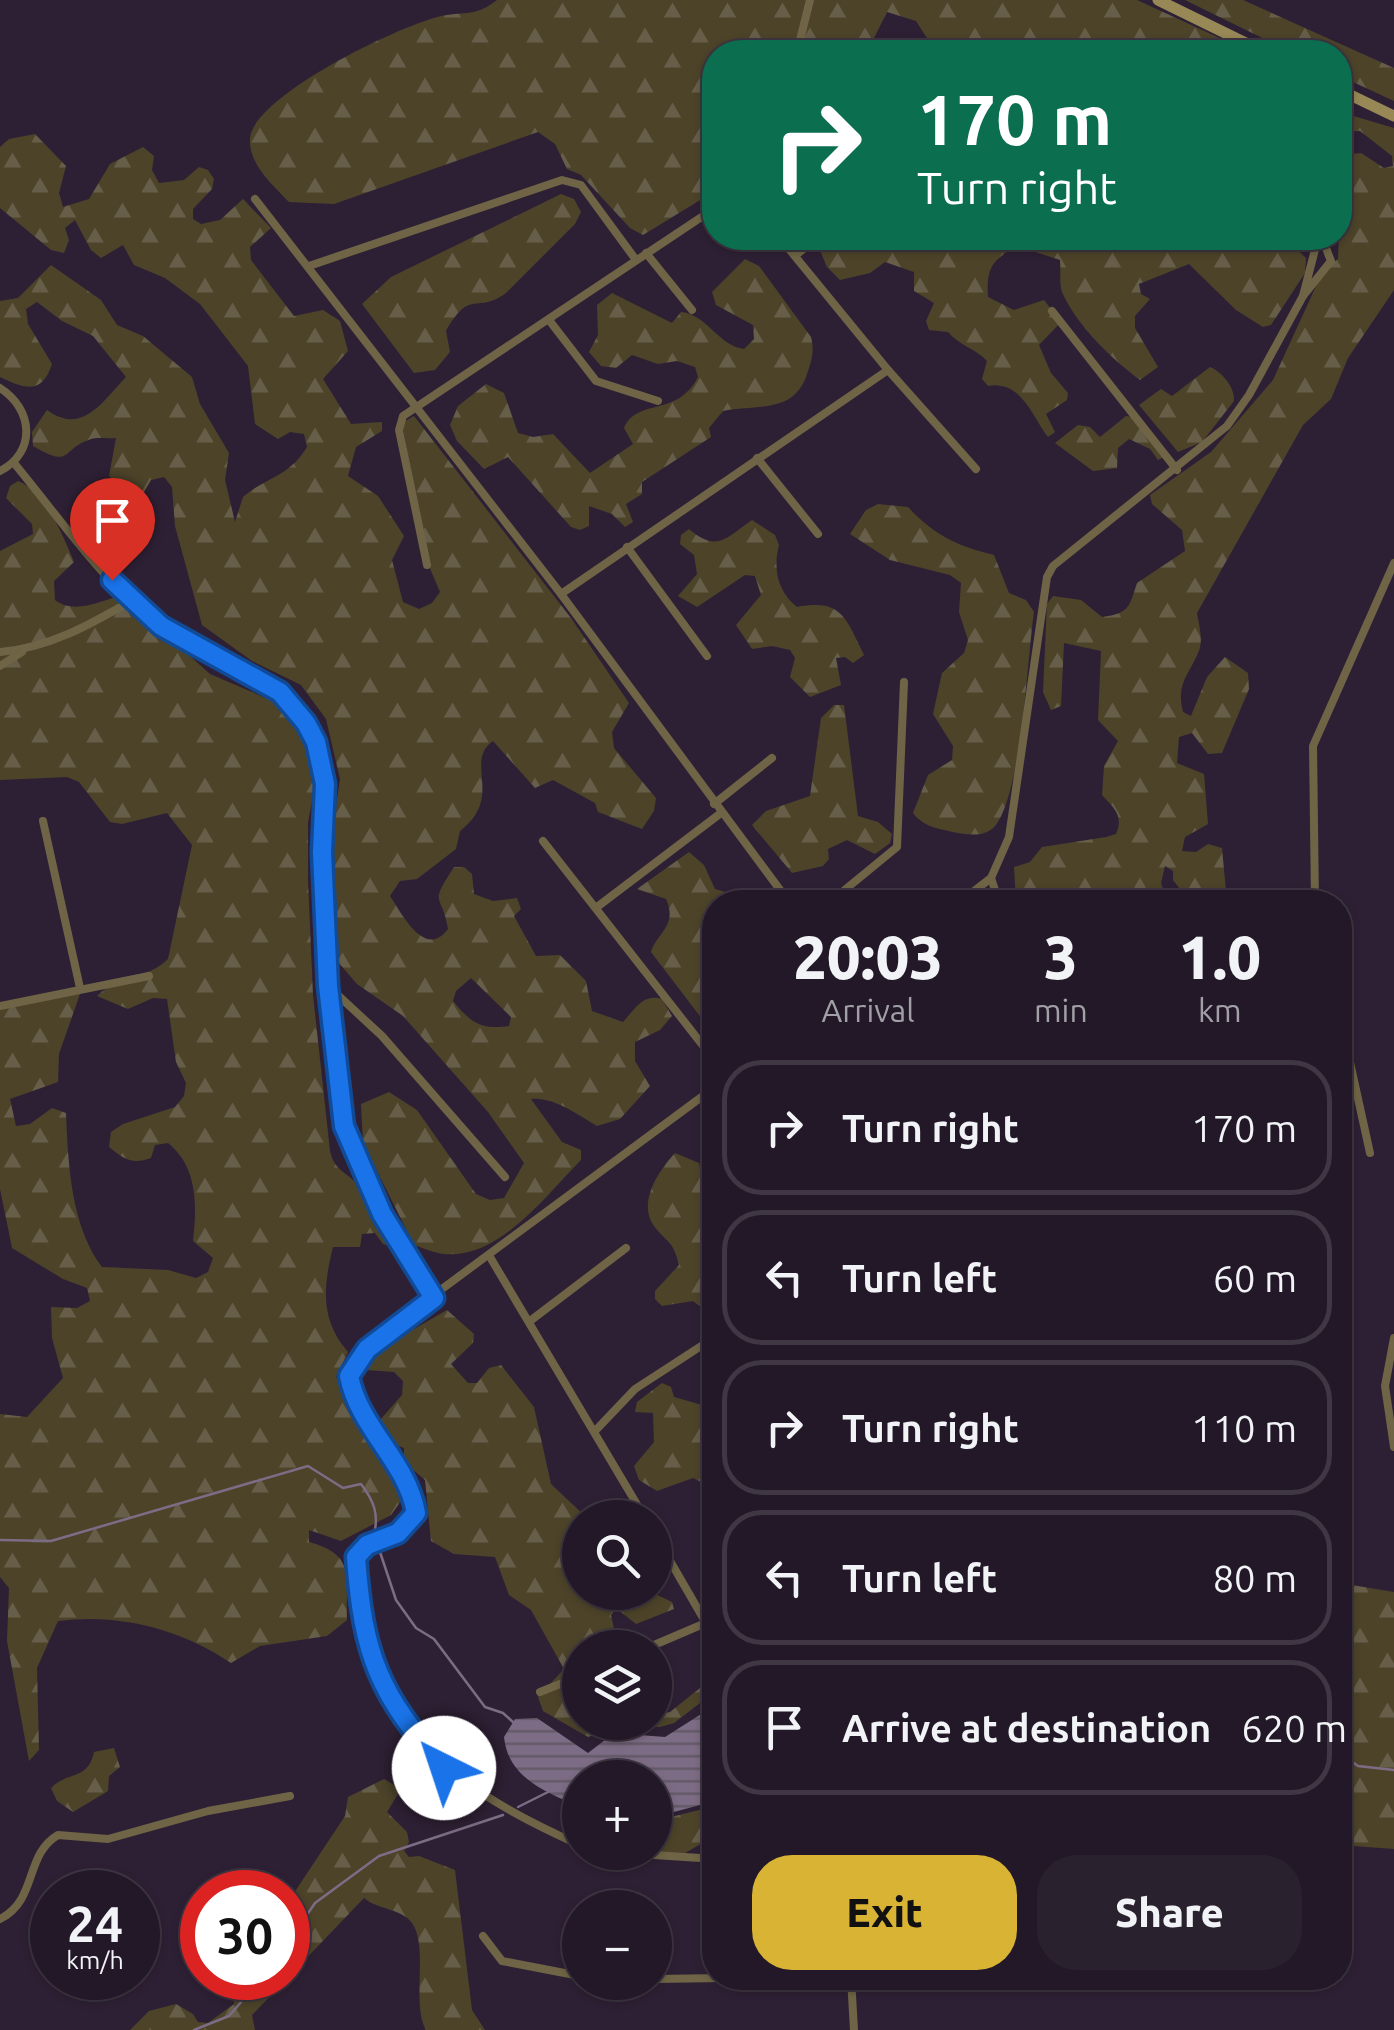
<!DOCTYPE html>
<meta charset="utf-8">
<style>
:root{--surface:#221827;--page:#2a212f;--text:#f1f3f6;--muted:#a2a0a7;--line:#3f3744;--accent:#d9b334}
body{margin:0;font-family:Ubuntu,sans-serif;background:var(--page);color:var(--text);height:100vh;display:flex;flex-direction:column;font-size:38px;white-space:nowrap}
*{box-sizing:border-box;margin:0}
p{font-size:32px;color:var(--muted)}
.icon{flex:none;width:55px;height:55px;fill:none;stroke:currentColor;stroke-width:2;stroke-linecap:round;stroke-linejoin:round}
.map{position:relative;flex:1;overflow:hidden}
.drawer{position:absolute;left:702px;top:890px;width:650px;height:1100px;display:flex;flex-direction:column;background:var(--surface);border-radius:40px;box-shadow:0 2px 8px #0004,0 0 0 2px var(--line)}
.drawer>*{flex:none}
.hud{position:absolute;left:702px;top:40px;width:650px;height:210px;border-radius:40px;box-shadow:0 2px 8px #0004,0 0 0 2px var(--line);background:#0b6e4f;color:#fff;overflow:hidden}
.tools{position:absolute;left:562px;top:1500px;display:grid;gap:20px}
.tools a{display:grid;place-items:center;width:110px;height:110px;border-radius:50%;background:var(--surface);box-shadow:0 2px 8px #0004,0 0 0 2px var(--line);font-size:50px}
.speed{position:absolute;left:30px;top:1870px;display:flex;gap:20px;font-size:50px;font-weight:700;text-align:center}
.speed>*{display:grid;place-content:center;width:130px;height:130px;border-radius:50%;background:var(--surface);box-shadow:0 2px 8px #0004,0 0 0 2px var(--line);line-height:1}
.speed small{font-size:25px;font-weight:400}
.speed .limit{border:15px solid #d22;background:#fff;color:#111}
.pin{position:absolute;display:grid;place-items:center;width:85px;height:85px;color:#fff;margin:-102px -42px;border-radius:50% 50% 50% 0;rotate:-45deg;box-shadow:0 0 10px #0007}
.pin .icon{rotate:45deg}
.me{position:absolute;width:110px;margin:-55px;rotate:319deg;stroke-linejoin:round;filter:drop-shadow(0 0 8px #0008)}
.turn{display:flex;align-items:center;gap:35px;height:210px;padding:0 50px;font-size:45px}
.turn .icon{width:130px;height:130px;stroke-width:2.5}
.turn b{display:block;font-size:70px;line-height:85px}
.eta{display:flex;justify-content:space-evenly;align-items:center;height:170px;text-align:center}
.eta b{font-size:60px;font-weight:800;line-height:70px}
.cta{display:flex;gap:20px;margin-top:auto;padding:20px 50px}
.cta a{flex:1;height:115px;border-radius:40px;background:var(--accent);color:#111;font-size:40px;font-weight:800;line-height:115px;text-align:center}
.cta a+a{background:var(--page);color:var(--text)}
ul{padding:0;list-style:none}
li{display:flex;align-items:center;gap:30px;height:135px;margin:0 20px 15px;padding:0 30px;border:5px solid var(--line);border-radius:40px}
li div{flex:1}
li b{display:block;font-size:38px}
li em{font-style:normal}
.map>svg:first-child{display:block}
.forest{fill:url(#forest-firs);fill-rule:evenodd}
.water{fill:url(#water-rules)}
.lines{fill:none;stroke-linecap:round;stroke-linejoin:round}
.stream{stroke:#7d6c85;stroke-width:2.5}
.minor{stroke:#6f6546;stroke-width:8}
.secondary{stroke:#988856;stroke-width:11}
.route-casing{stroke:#114b97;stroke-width:25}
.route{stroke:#1a73e8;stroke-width:18}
</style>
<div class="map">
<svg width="1394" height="2030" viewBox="0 0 1394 2030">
<defs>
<pattern id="forest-firs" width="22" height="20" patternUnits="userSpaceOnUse" patternTransform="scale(2.5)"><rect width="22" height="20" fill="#4c4329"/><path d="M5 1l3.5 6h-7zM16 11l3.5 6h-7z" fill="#665e49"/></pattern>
<pattern id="water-rules" width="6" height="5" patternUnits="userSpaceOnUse" patternTransform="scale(2.5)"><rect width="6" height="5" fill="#7d6c85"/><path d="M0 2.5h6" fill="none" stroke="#645a68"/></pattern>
</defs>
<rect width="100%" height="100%" fill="#2e2034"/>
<g class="forest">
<path d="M497,0H1137L1250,52H936L916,21L887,12L867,52H715V191L643,235L630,228L581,175L567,169L555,144L538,132L334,204L289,202C273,185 248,164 250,138C254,95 409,20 447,15C469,12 478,15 497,0Z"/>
<path d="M1185,0H1243L1394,68V101L1340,76V52H1291Z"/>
<path d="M1340,112L1394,128V290L1348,358L1331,399L1303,425L1197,613C1199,626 1204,641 1198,653C1188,676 1176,684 1183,712L1191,716L1207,677L1225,657L1248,673L1249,689L1222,753L1208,754L1192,733L1179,737L1177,763L1204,774L1208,824L1185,837L1182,851L1196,852L1208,844L1222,848L1227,902H1190L1173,880V871L1165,866L1161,883L1167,902H1016L1014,867L1030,862L1042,847L1106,837L1116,834C1124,816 1114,808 1102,795L1104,766L1118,741L1098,720L1101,651L1064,643L1061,706L1051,710L1043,692L1047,604L1053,596L1081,600L1102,617C1130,613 1129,607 1137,583L1185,551L1182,530L1152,504L1150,495L1211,452L1273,380L1323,271L1338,259L1342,155L1361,153L1384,168L1393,166L1392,156L1360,131L1340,132Z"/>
<path d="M35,134L66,166L59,193L63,207L89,199L110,164L143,147L154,156L152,170L159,183L184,180L199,167L208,170L214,179L212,189L193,209V219L201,224L220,220L243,199L271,228L250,247L251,260L294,316L323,310L340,321L348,351L323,379L351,424L382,422V431L356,447L348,476L378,496L404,536L392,560L403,602L419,609L432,603L440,592L429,566L402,423L414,416L571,618L629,703L612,732L614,748L656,798L654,811L642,829L598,812L595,803L553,780L535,788L493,741C463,762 505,796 460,831L456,849L417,879L400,881L390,896C402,914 425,960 448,929C442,892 428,907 454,867H464L472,874L474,894L493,901L517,898L521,909L514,916L536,956L560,955L586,981L592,1011L623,1022C635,1009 643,993 662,999L672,1016L660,1030L635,1042V1061L650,1086L620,1119L597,1126C579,1115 552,1096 531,1099L562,1142L581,1150V1160C546,1195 500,1259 444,1254C434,1253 423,1248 414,1245L363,1143L361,1104L389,1092L417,1110L476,1194L490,1200L504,1198L524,1163L488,1112L403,1016L357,984L338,962L333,825L340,779L326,719L301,685L252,661L202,625L175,526L172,487L164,477L151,480L144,492L132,498L109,476L116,438C109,439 97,437 91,439C59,450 73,469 33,446L32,432L47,410C82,436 102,402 126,377L93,336L62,321L37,302L26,309L28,324L52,364C42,395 25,389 0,377V301L18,298L51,265L101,300L117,325L143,336L192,377L200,404L229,453L225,480L235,522L243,497C266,477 289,477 307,447L304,434L290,432L278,439L255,424L248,366L200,304L165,278L134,265L123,245L101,258L91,250L75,220L65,228L69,240L64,253L51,250L0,208V147L9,139ZM471,978L511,1017L509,1026C481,1030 471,1023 453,1001L456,991Z"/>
<path d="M561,194L574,199L581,212L575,224L506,293C476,315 471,287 446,331L450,352L435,370L414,373L362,304L391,277Z"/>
<path d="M827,238H1285L1306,258L1305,273L1271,325L1263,327L1236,310L1189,264L1139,284L1141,294L1150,299L1135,316V328L1158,367L1140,380C1112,359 1077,326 1062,292C1059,283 1061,270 1060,260L1017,246C992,260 986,268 988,297L1014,310L1044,300L1061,322L1039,345L1051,373L1068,393L1067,400L1046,414L1055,432L1048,437C1032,417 1022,380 988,386L982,379L987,361C975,348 960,346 948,332L929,330L926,321L934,303L914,291V272L885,262L870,273L840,280L827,267L819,248Z"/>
<path d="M745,259L759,266L811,337C815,353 811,362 806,377C792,414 756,404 723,411L709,428L711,437L642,482V494L626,504L633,522L625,527L612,514L589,506V526L580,530L571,527L508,457L484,469L457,441L450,425L458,406L486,384L504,393L518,433L533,437L553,434L590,473L633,444L624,428C638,397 677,418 698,377L695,367L677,361L658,364L632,355L616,368L601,366L589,352L598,335L597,305L612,293L672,323L681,312C708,315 717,345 744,349L754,339L753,325L716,305L712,292Z"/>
<path d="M1210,367C1222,372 1235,387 1234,401L1202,442L1178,452L1139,405L1161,389L1172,396Z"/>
<path d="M1126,416L1138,418L1164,457L1158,460L1150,449L1129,439L1118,448L1117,468L1093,471L1055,443L1078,425L1090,427L1100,437Z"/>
<path d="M18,481C46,492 63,536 74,562L54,581L55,600C74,615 101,601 122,595L210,674L275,702L297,722L318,772L308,822V880L313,995L330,1151C335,1173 348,1171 358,1186C372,1206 384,1228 396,1248L383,1244L375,1233L362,1234L360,1247H333C323,1287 320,1320 348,1352L336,1377L383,1459L403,1481L406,1494L391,1515L341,1541L309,1530V1542C357,1555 345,1577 347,1620L327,1636L260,1646L231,1663C181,1629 119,1613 58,1621L37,1668L39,1750L29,1761L7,1641L9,1588L0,1577V1414L27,1417L63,1378L52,1338L51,1307L77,1308L90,1301L87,1288L63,1279L12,1248L0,1189V1008L81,991L59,1054L58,1082L10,1099L16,1126L30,1124L52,1108L66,1113C68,1163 71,1227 102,1267L168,1270L196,1278L208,1272L213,1258L193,1241C197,1206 198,1167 168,1143L155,1145L151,1158C132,1165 124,1159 109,1147L111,1132L123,1124L175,1107L184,1096L186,1083L176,1062L167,999L153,998L128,1009L97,996C117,976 148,979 168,959L192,845L167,813L122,824L110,822L79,782L67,777L0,780V551L33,534L32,524L6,498L10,486Z"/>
<path d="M878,504L908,507C934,535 957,546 994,555L1009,593L1026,600L1034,612C1027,660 1022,789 996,825C986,838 967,835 953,832C936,828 924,827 913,813L928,775L952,760L953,746L933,714L942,673L964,653L968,640L959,612L961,583L950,575L890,560L850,534L866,510Z"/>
<path d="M752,520L775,535L779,545C773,568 777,591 797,607C841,599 845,616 864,655L853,663L845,657L836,658L841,685L810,697L790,677L795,658L790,650L772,646L752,649L736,625L761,595L755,576L745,575L697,607L678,596L697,574L694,555L680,544L681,535L689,529C717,553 726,538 752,520Z"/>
<path d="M834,705H844L858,816L878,822L892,834L890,843L875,854L847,840L828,849L829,859L823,866L792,873L752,825L766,811L810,796L821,718Z"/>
<path d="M689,852L704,865L715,889L743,897L761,889L773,902H715V1036L651,952C657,932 678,926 666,899L637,889Z"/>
<path d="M675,1153L699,1163L715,1228V1318L693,1301L662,1306L655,1299V1291L679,1265C673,1240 668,1244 654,1226C637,1203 659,1170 675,1153Z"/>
<path d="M447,1310L474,1334L473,1343L451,1364L468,1383H477L489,1368L501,1365L534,1407L551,1484L586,1517L580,1518V1592L653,1593L672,1602L674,1609L636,1624L616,1608L611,1615L618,1647L580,1648V1722H655V1715L670,1712L715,1676V1699L704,1700L674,1723L660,1727L620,1726L588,1737L543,1711L538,1697L564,1669L531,1610L509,1595L495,1557L454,1554L431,1541L425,1480L404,1462V1448L380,1439L373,1428L402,1395L403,1381L394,1372L367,1370L383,1347Z"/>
<path d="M662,1383L671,1387L674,1397L709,1407L715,1404V1489L693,1478L657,1491L639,1480L634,1466L654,1442L653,1413L635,1412L637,1402Z"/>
<path d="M1340,1576L1352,1585L1394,1592V1849L1340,1845Z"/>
<path d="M114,1748L120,1767L109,1776L108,1791L73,1812L57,1801L51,1788C67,1771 88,1781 94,1752Z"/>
<path d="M384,1779L401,1789L387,1812L407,1832L409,1842L404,1851L409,1857L419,1856L455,1870L472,2010L485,2030H426C411,2004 429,1947 412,1923C401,1908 378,1910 364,1898L252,2015L255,2030H130L149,2011L176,2004L193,2014L198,2022L208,2023L234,2004L233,1978H288V1902L345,1816L348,1797Z"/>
<path d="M715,1806V1836L685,1853L655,1852V1821Z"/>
</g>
<path class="water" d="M706,1711L715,1721V1801L655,1817V1778H580V1807C546,1792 508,1778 504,1737L515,1719L537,1718L588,1753L614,1733L665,1737Z"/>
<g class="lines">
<g class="stream">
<path d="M0,1540L51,1541L308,1466L343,1488L361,1484C374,1501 379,1514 374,1535"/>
<path d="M379,1549L396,1600L416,1628L434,1639L485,1707L503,1713L514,1723"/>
<path d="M1340,1753L1358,1766L1394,1770"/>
<path d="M518,1807L548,1792"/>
<path d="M288,1943L315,1903L379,1856L503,1815"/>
<path d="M194,2030L229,2016L262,1978"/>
</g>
<g class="minor">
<path d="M797,52L810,0"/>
<path d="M1340,125L1351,96"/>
<path d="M255,199L561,594L789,902"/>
<path d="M1297,238H1301"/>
<path d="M1318,238L1303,296L1331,261L1322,238"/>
<path d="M646,253L692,310"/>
<path d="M796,255L817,238"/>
<path d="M309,266L562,180L581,185L636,260"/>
<path d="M1052,311L1177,470"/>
<path d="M549,320L596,381L658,401"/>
<path d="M888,370L976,469"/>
<path d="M0,388C33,409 37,452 0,471"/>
<path d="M757,458L818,534"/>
<path d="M14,463C52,509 88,560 131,602C182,651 274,661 308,726C336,778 321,841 324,898C327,973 323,1059 346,1131C365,1192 401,1245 434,1298"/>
<path d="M627,547L707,656"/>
<path d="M427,565L399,430L403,416L715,208"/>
<path d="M561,594L888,370L780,238"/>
<path d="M0,652C49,648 89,625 131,601"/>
<path d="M0,666L22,652"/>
<path d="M714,804L772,758"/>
<path d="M43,821L80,988"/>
<path d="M543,841L715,1061"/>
<path d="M991,878L999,902"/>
<path d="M830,902L897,847L904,682"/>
<path d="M960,902L991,878L1009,837L1047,577L1053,566L1227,426L1249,395L1303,296"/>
<path d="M1315,902L1313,746L1394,563"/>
<path d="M597,907L721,813"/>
<path d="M328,986L382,1036L505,1177"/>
<path d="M0,1006L149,976"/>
<path d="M1340,1017L1370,1153"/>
<path d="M490,1257L645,1518"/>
<path d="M530,1321L626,1248"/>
<path d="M1394,1338L1385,1386L1394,1447"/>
<path d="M595,1431L635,1389L715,1337"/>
<path d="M655,1535L706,1623"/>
<path d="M647,1648L715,1619"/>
<path d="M540,1692L580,1676"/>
<path d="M580,1845C479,1800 386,1744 362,1626C357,1604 358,1580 356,1557L367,1545L398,1533L415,1513C407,1461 359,1428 349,1376L367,1349L400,1320L715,1087"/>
<path d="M609,1852L715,1859"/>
<path d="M0,1919C38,1900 24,1855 58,1835L108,1839L208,1811L290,1796"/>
<path d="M483,1936L502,1961L580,1976"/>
<path d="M851,1978L854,2030"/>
<path d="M655,1979L724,1978"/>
</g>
<g class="secondary">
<path d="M1158,0L1264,52"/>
<path d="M1340,90L1394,116"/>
</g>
</g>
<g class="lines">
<g class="route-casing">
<path id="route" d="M112,580L161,626L280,692L306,723L316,742L325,784L322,852L328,986L344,1126L382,1214L434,1298L367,1349L349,1376C359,1428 407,1461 416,1513L398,1533L367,1545L356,1557C363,1656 379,1694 444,1768"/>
</g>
<use href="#route" class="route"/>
</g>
</svg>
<div class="tools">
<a><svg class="icon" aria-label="search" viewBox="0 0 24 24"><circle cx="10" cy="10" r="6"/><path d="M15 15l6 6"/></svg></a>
<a><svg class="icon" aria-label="layers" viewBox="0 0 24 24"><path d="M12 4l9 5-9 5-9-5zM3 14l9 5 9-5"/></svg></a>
<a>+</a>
<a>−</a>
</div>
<div class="speed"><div>24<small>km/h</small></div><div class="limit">30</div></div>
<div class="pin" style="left:112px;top:580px;background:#d93025"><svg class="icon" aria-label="arrive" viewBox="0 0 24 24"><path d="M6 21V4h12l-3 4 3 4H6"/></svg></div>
<svg class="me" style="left:444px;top:1768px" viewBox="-20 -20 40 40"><circle r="19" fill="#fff"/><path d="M0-13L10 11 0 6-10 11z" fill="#1a73e8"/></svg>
<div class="hud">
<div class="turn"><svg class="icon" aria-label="right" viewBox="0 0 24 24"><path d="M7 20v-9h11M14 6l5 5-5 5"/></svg><div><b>170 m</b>Turn right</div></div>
</div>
<section class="drawer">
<div class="eta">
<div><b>20:03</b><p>Arrival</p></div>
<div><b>3</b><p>min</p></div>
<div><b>1.0</b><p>km</p></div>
</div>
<ul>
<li><svg class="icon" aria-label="right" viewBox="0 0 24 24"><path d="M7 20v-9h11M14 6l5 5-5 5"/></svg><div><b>Turn right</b></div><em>170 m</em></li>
<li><svg class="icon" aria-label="left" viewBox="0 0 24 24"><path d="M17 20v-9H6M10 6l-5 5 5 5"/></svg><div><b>Turn left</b></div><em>60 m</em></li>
<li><svg class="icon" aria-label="right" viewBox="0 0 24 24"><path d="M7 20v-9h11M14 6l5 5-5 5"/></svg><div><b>Turn right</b></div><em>110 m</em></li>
<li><svg class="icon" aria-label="left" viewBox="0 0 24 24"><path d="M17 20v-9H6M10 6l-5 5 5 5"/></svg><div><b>Turn left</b></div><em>80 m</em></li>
<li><svg class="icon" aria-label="arrive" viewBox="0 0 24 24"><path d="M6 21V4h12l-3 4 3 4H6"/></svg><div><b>Arrive at destination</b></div><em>620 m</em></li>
</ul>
<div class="cta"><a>Exit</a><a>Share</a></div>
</section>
</div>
